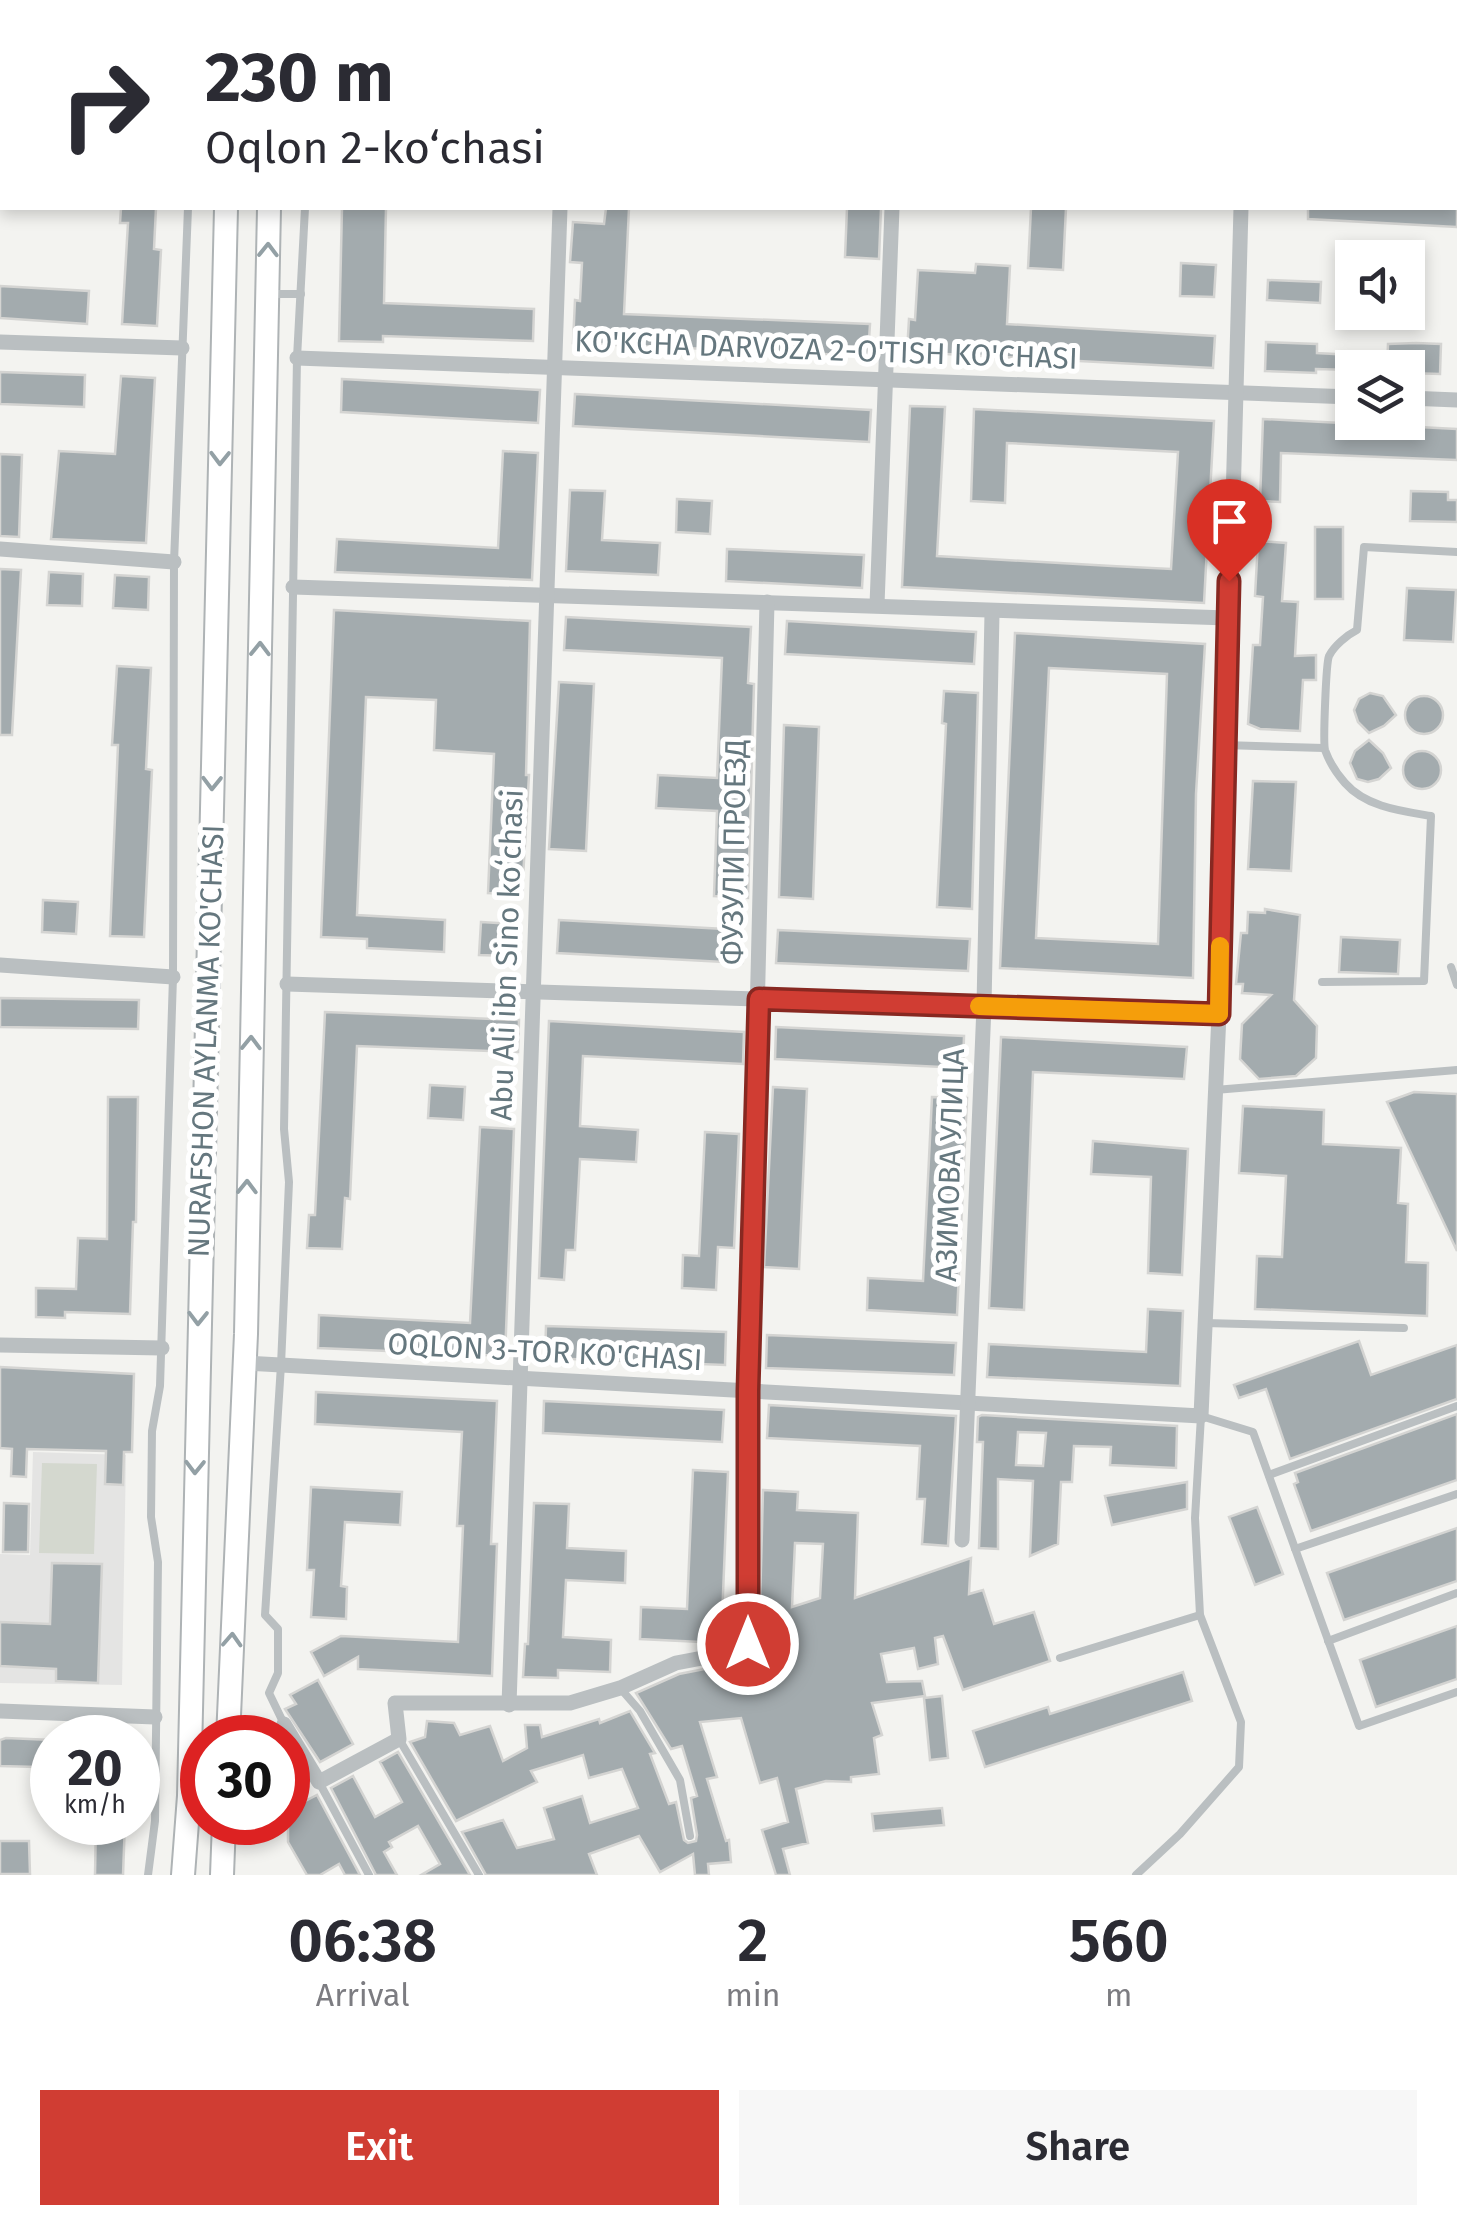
<!DOCTYPE html>
<meta charset="utf-8">
<style>
:root{--surface:#fff;--page:#f7f7f7;--text:#2b2b33;--muted:#7c7c81;--accent:#d03d33}
body{margin:0;font-family:"Fira Sans",sans-serif;background:var(--page);color:var(--text);height:100vh;display:flex;flex-direction:column;font-size:38px;white-space:nowrap}
*{box-sizing:border-box;margin:0}
p{font-size:32px;color:var(--muted)}
.icon{flex:none;width:55px;height:55px;fill:none;stroke:currentColor;stroke-width:2;stroke-linecap:round;stroke-linejoin:round}
.map{position:relative;height:1875px;overflow:hidden}
.drawer{display:flex;flex-direction:column;background:var(--surface);flex:1}
.drawer>*{flex:none}
.top-card{position:absolute;left:0px;top:0px;width:1458px;height:210px;box-shadow:0 5px 15px #0003;background:#fff;color:var(--text);overflow:hidden}
.buttons{position:absolute;left:1335px;top:240px;display:grid;gap:20px}
.buttons a{display:grid;place-items:center;width:90px;height:90px;border-radius:0px;background:var(--surface);box-shadow:0 5px 15px #0003;font-size:50px}
.speed{position:absolute;left:30px;top:1715px;display:flex;gap:20px;font-size:50px;font-weight:700;text-align:center}
.speed>*{display:grid;place-content:center;width:130px;height:130px;border-radius:50%;background:var(--surface);box-shadow:0 5px 15px #0003;line-height:1}
.speed small{font-size:25px;font-weight:400}
.speed .limit{border:15px solid #d22;background:#fff;color:#111}
.pin{position:absolute;display:grid;place-items:center;width:85px;height:85px;color:#fff;margin:-102px -42px;border-radius:50% 50% 50% 0;rotate:-45deg;box-shadow:0 0 10px #0007}
.pin .icon{rotate:45deg}
.me{position:absolute;width:110px;margin:-55px;rotate:0deg;stroke-linejoin:round;filter:drop-shadow(0 0 8px #0008)}
.turn{display:flex;align-items:center;gap:35px;height:210px;padding:0 40px;font-size:45px}
.turn .icon{width:130px;height:130px;stroke-width:2.5}
.turn b{display:block;font-size:70px;line-height:85px}
.eta{display:flex;justify-content:space-evenly;align-items:center;height:170px;text-align:center}
.eta b{font-size:60px;font-weight:600;line-height:70px}
.cta{display:flex;gap:20px;margin-top:auto;padding:20px 40px}
.cta a{flex:1;height:115px;border-radius:0px;background:var(--accent);color:#fff;font-size:40px;font-weight:600;line-height:115px;text-align:center}
.cta a+a{background:var(--page);color:var(--text)}
.map>svg:first-child{display:block}
.built{fill:#e4e4e3}
.green{fill:#d4d8cf}
.building{fill:#a3abae;stroke:#d4d4d2;stroke-width:2.5;fill-rule:evenodd}
.lines{fill:none;stroke-linecap:round;stroke-linejoin:round}
.primary-casing{stroke:#aeb3b5;stroke-width:26}
.lane{stroke:#babfc1;stroke-width:8}
.street{stroke:#babfc1;stroke-width:15}
.primary{stroke:#fff;stroke-width:22}
.oneway{stroke:#93a0a5}
.route-casing{stroke:#872821;stroke-width:25}
.route{stroke:#d03d33;stroke-width:18}
.slow{stroke:#f59e0b;stroke-width:18}
.labels{text-anchor:middle;stroke-width:10;stroke-linejoin:round;paint-order:stroke}
.street-label{font-size:30px;fill:#65777e;stroke:#fff}
</style>
<div class="map">
<svg width="1457" height="1875" viewBox="0 0 1457 1875">
<rect width="100%" height="100%" fill="#f3f3f0"/>
<path class="built" d="M33,1452L126,1455L122,1685L0,1683V1554L30,1555Z"/>
<path class="green" d="M42,1463L97,1464L94,1554L39,1553Z"/>
<g class="building">
<path d="M121,208H156L154,249L161,250L157,326L122,324L128,223H120Z"/>
<path d="M342,208H386L384,303L534,309L533,341L383,336V342L339,341Z"/>
<path d="M606,208H629L624,314L870,324L868,356L573,343L575,300L580,301L582,263L570,262L573,222L604,224Z"/>
<path d="M847,208H881L879,259L845,257Z"/>
<path d="M1031,208H1066L1063,270L1028,268Z"/>
<path d="M1308,208H1457V227L1308,219Z"/>
<path d="M1181,263L1216,265L1214,297L1180,296Z"/>
<path d="M976,264L1010,266L1007,324L1215,336L1213,368L907,352L909,319L915,320L918,270L975,273Z"/>
<path d="M1268,280L1321,282L1320,303L1267,300Z"/>
<path d="M0,286L89,291L87,324L0,318Z"/>
<path d="M1266,342L1317,344V353L1352,355V370L1316,369V373L1265,371Z"/>
<path d="M1416,343L1441,344L1440,374L1408,373V368H1387L1388,344Z"/>
<path d="M0,372L85,375L84,407L0,404Z"/>
<path d="M121,376L155,378L146,543L51,539L59,451L115,454Z"/>
<path d="M342,379L540,390L538,423L341,412Z"/>
<path d="M575,394L871,410L869,442L573,426Z"/>
<path d="M910,406L945,407L937,556L1112,566L1171,569L1178,452L1007,443L1005,503L971,501L974,409L1214,421L1204,603L902,587Z"/>
<path d="M1263,419L1457,429V460L1281,453L1280,502L1260,501Z"/>
<path d="M503,451L538,453L532,580L335,572L337,539L498,548Z"/>
<path d="M0,454L22,455L19,537L0,536Z"/>
<path d="M570,490L605,491L602,540L660,543L658,575L566,571Z"/>
<path d="M1411,491L1448,492V500H1457V522L1410,521Z"/>
<path d="M677,499L712,501L710,534L676,532Z"/>
<rect x="1315" y="527" width="28" height="72"/>
<path d="M1258,541L1286,543L1282,601L1298,602L1295,656L1316,655V680H1303L1300,731L1260,729L1248,724L1253,645H1260L1263,597L1255,596Z"/>
<path d="M727,549L864,555L862,588L726,581Z"/>
<path d="M0,569L21,570L12,735H0Z"/>
<path d="M49,572L83,574L82,606L47,605Z"/>
<path d="M115,575L149,577L148,610L113,608Z"/>
<path d="M1407,588L1456,590L1453,642L1404,640Z"/>
<path d="M334,610L530,621L526,775H529L522,895L488,893L494,754L434,750L436,700L366,697L357,915L445,920L444,952L367,948V939L321,937Z"/>
<path d="M566,617L751,627L748,683L754,684L748,898L714,896L717,811L656,808L658,775L717,778L722,658L564,650Z"/>
<path d="M787,621L976,632L974,664L785,654Z"/>
<path d="M1015,633L1205,644L1196,794L1193,978L1000,968ZM1049,668L1167,674L1158,944L1036,938Z"/>
<path d="M117,666L151,668L146,769L152,770L144,937L110,936L118,745H112Z"/>
<path d="M559,682L594,684L586,851L549,849Z"/>
<path d="M944,691L978,693L972,909L937,907L946,724L942,723Z"/>
<path d="M1370,693L1383,696L1396,715L1384,726L1369,733L1358,722L1354,710L1359,699Z"/>
<circle cx="1424" cy="715" r="19"/>
<path d="M784,725L819,727L813,899L779,897Z"/>
<path d="M1369,740L1383,753L1391,768L1379,779L1368,782L1357,779L1350,763L1355,751Z"/>
<circle cx="1422" cy="770" r="19"/>
<path d="M1253,781L1296,782L1291,871L1248,869Z"/>
<path d="M43,900L78,902L76,934L42,932Z"/>
<path d="M1265,909L1300,915L1294,1000L1317,1026L1316,1058L1296,1076L1259,1079L1240,1059L1242,1024L1271,995L1242,993L1243,984H1236L1241,933H1247L1248,912L1265,913Z"/>
<path d="M559,920L743,930L742,963L557,953Z"/>
<path d="M481,922L515,924L514,956L479,955Z"/>
<path d="M778,930L970,939L968,971L776,963Z"/>
<path d="M1341,937L1400,940L1398,974L1339,972Z"/>
<path d="M0,998L139,1000L138,1029L0,1027Z"/>
<path d="M325,1012L519,1020L518,1052L357,1046L350,1199L345,1198L342,1249L307,1248L309,1215H315Z"/>
<path d="M549,1021L744,1032L743,1064L583,1056L580,1126L638,1130L636,1162L580,1159L575,1250H566L564,1280L539,1278Z"/>
<path d="M776,1027L964,1036L963,1068L775,1059Z"/>
<path d="M1001,1037L1187,1047L1184,1079L1033,1072L1024,1310L989,1308Z"/>
<path d="M430,1085L465,1087L463,1120L428,1118Z"/>
<path d="M773,1087L807,1089L799,1269L764,1267Z"/>
<path d="M1414,1092L1457,1094V1251L1387,1102Z"/>
<path d="M108,1097H138L136,1222H133L130,1314L65,1312V1318L36,1317V1288L76,1289L78,1238L107,1239Z"/>
<path d="M932,1097L967,1098L957,1315L867,1310L868,1278L923,1281Z"/>
<path d="M1243,1106L1324,1110L1323,1144L1401,1148L1398,1203L1408,1204L1406,1262L1428,1263L1427,1316L1255,1309L1257,1256L1282,1257L1286,1176L1239,1173Z"/>
<path d="M480,1127L514,1129L505,1356L318,1348L319,1315L470,1323Z"/>
<path d="M705,1132L739,1134L734,1248L718,1247L716,1290L682,1288L683,1255L699,1256Z"/>
<path d="M1093,1141L1188,1149L1182,1275L1148,1273L1151,1177L1091,1174Z"/>
<path d="M1148,1309L1183,1311L1180,1386L987,1377L989,1344L1146,1352Z"/>
<path d="M546,1326L726,1332L725,1365L545,1358Z"/>
<path d="M767,1335L956,1343L954,1375L766,1368Z"/>
<path d="M1359,1341L1371,1375L1457,1345V1399L1290,1459L1266,1389L1239,1398L1234,1385Z"/>
<path d="M0,1367L134,1374L132,1452H124L123,1485L105,1484L106,1451L27,1449L26,1477L11,1476L12,1449L0,1448Z"/>
<path d="M316,1392L497,1401L491,1544H497L492,1676L358,1669V1657L324,1676L311,1652L341,1636L458,1642L463,1526H457L462,1432L315,1424Z"/>
<path d="M544,1401L724,1410L722,1442L543,1433Z"/>
<path d="M769,1405L956,1416L948,1546L922,1544L925,1499H917L920,1446L767,1438Z"/>
<path d="M1457,1414V1480L1311,1531L1294,1484L1298,1482L1295,1473Z"/>
<path d="M982,1415L1177,1426L1176,1468L1110,1465L1111,1447L1074,1446L1072,1482H1061L1058,1544L1030,1556L1033,1481L998,1479V1549L979,1548L983,1442H977L978,1417ZM1018,1432L1046,1433L1043,1466L1016,1465Z"/>
<path d="M693,1470L728,1472L721,1643L640,1639L641,1607L687,1609Z"/>
<path d="M1187,1482V1509L1112,1525L1105,1496Z"/>
<path d="M311,1487L402,1492L400,1525L345,1522L341,1586L347,1587L346,1619L311,1617L314,1570H307Z"/>
<path d="M763,1490L798,1492L797,1510L858,1513L855,1598L971,1558L969,1594L983,1590L994,1624L1034,1612L1050,1661L963,1690L943,1636L935,1638L938,1664L918,1669L914,1648L881,1654L887,1682L922,1681L925,1696L872,1703L882,1735L874,1738L879,1774L851,1777V1782L826,1781L796,1789L808,1843L783,1849L790,1875H776L762,1830L788,1822L777,1778L760,1783L741,1718L700,1722L717,1777L707,1779L726,1841L729,1840L731,1862L708,1864L709,1875H695L693,1854L660,1872L639,1836L589,1854L597,1875H486L462,1832L503,1820L517,1848L554,1839L544,1808L582,1796L590,1823L638,1808L622,1769L589,1778L583,1755L531,1771L537,1782L456,1821L410,1742L425,1737L427,1721L454,1723L460,1735L490,1726L503,1761L527,1748L525,1725H540L542,1737L599,1719L600,1723L630,1711L655,1753L650,1754L669,1804L676,1802L684,1840L688,1843L696,1841L697,1835L691,1798L697,1796L682,1746L671,1749L636,1693L679,1674L730,1664L733,1684L769,1675L759,1642ZM795,1543L823,1544L820,1598L792,1607Z"/>
<path d="M4,1503L29,1504L28,1552H3Z"/>
<path d="M534,1503L569,1504L567,1548L626,1551L625,1583L566,1580L563,1637L611,1640L610,1672L558,1670V1678L523,1677L525,1644H528Z"/>
<path d="M1257,1507L1283,1574L1255,1585L1229,1517Z"/>
<path d="M1457,1528V1581L1344,1620L1327,1573Z"/>
<path d="M52,1563L102,1564L98,1683L56,1681V1669L0,1666V1622L50,1624Z"/>
<path d="M1457,1626V1679L1376,1707L1360,1660Z"/>
<path d="M1183,1672L1192,1701L985,1767L973,1731L1048,1707L1050,1714Z"/>
<path d="M318,1680L353,1744L320,1762L285,1709L296,1704L290,1695Z"/>
<path d="M942,1696L948,1758L930,1760L924,1698Z"/>
<path d="M6,1738L52,1740V1777L37,1776V1767L0,1766V1740Z"/>
<path d="M398,1752L470,1875H421L440,1864L418,1826L389,1842L392,1847L384,1852L397,1875H376L331,1788L353,1776L375,1817L402,1802L380,1762Z"/>
<path d="M317,1795L360,1875H345L339,1864L320,1875H307L288,1842V1810Z"/>
<path d="M942,1808L944,1825L874,1831L872,1814Z"/>
<path d="M96,1822H125L123,1875H95Z"/>
<path d="M0,1841H29L30,1874H0Z"/>
</g>
<g class="lines">
<g class="primary-casing">
<g id="primary">
<path d="M234,2V0"/>
<path d="M275,2V0"/>
<path d="M228,1738L246,1334L269,208"/>
<path d="M183,1875L189,1796L226,208"/>
<path d="M222,1875L224,1822"/>
</g>
</g>
<g class="lane">
<path d="M197,2V0"/>
<path d="M314,2L315,0"/>
<path d="M270,294H301"/>
<path d="M1224,745L1324,748"/>
<path d="M1451,967L1457,985"/>
<path d="M1322,982L1424,981L1431,816C1401,811 1366,807 1345,783C1337,774 1329,761 1325,750C1323,742 1326,663 1329,656C1334,646 1347,635 1357,630L1364,547L1457,552"/>
<path d="M1215,1090L1457,1070"/>
<path d="M1205,1323L1404,1328"/>
<path d="M1269,1475L1457,1406"/>
<path d="M1295,1549L1457,1494"/>
<path d="M1328,1641L1457,1593"/>
<path d="M1060,1658L1200,1615"/>
<path d="M620,1688L640,1711L680,1780L690,1836"/>
<path d="M284,1724L269,1693L278,1673V1629L265,1615L281,1365L289,1182L284,1129L297,358L305,208"/>
<path d="M399,1739L479,1875"/>
<path d="M319,1782L369,1875"/>
<path d="M148,1875L155,1821L158,1562L151,1517L152,1431L160,1386L173,977L174,562L188,208"/>
<path d="M1136,1875L1180,1834L1239,1767L1241,1722L1200,1615L1195,1518L1201,1416L1253,1432L1359,1726L1457,1692"/>
</g>
<g class="street">
<path d="M568,2V0"/>
<path d="M795,2V0"/>
<path d="M1017,2V0"/>
<path d="M1250,2V0"/>
<path d="M0,110H2"/>
<path d="M1455,170H1457"/>
<path d="M0,342L182,348"/>
<path d="M297,358L1352,397"/>
<path d="M1408,398L1457,400"/>
<path d="M0,549L174,562"/>
<path d="M293,587L1228,618"/>
<path d="M877,605L892,208"/>
<path d="M0,965L173,977"/>
<path d="M287,984L1219,1014"/>
<path d="M0,1345L162,1348"/>
<path d="M245,1363L1201,1416L1219,1014L1241,208"/>
<path d="M962,1540L984,1006L992,613"/>
<path d="M509,1705L560,208"/>
<path d="M0,1711L155,1717"/>
<path d="M284,1724L319,1782L399,1739L395,1703H570L620,1688L676,1663L734,1652L748,1644V1391L767,602"/>
</g>
<use href="#primary" class="primary"/>
</g>
<defs><path id="oneway-chevron" d="M-2-3.5L2.5 0L-2 3.5" fill="none" stroke-width="1.6" stroke-linecap="round" stroke-linejoin="round" transform="scale(2.5)"/></defs>
<g class="oneway">
<use href="#oneway-chevron" transform="translate(268 250) rotate(-89)"/>
<use href="#oneway-chevron" transform="translate(220 458) rotate(91)"/>
<use href="#oneway-chevron" transform="translate(260 649) rotate(-89)"/>
<use href="#oneway-chevron" transform="translate(212 783) rotate(91)"/>
<use href="#oneway-chevron" transform="translate(251 1043) rotate(-89)"/>
<use href="#oneway-chevron" transform="translate(247 1187) rotate(-89)"/>
<use href="#oneway-chevron" transform="translate(198 1318) rotate(91)"/>
<use href="#oneway-chevron" transform="translate(195 1467) rotate(91)"/>
<use href="#oneway-chevron" transform="translate(232 1640) rotate(-87)"/>
</g>
<g class="lines">
<g class="route-casing">
<path id="route" d="M748,1644V1391L759,999L1219,1014L1229,581"/>
</g>
<use href="#route" class="route"/>
<path class="slow" d="M979,1006L1219,1014L1220,946"/>
</g>
<g class="labels">
<g class="street-label">
<text transform="translate(826 350) rotate(2)" y="10">KO'KCHA DARVOZA 2-O'TISH KO'CHASI</text>
<text transform="translate(734 852) rotate(-89)" y="10">ФУЗУЛИ ПРОЕЗД</text>
<text transform="translate(507 955) rotate(-88)" y="10">Abu Ali ibn Sino koʻchasi</text>
<text transform="translate(206 1041) rotate(-88)" y="10">NURAFSHON AYLANMA KO'CHASI</text>
<text transform="translate(950 1165) rotate(-88)" y="10">АЗИМОВА УЛИЦА</text>
<text transform="translate(545 1352) rotate(3)" y="10">OQLON 3-TOR KO'CHASI</text>
</g>
</g>
</svg>
<div class="buttons">
<a><svg class="icon" aria-label="sound" viewBox="0 0 24 24"><path d="M4 9h4l5-4v14l-5-4H4zM17 9q2 3 0 6"/></svg></a>
<a><svg class="icon" aria-label="layers" viewBox="0 0 24 24"><path d="M12 4l9 5-9 5-9-5zM3 14l9 5 9-5"/></svg></a>
</div>
<div class="speed"><div>20<small>km/h</small></div><div class="limit">30</div></div>
<div class="pin" style="left:1229px;top:581px;background:#d93025"><svg class="icon" aria-label="arrive" viewBox="0 0 24 24"><path d="M6 21V4h12l-3 4 3 4H6"/></svg></div>
<svg class="me" style="left:748px;top:1644px" viewBox="-20 -20 40 40"><circle r="17" fill="#d03d33" stroke="#fff" stroke-width="3"/><path d="M0-11L8 9 0 5-8 9z" fill="#fff"/></svg>
<div class="top-card">
<div class="turn"><svg class="icon" aria-label="right" viewBox="0 0 24 24"><path d="M7 20v-9h11M14 6l5 5-5 5"/></svg><div><b>230 m</b>Oqlon 2-ko‘chasi</div></div>
</div>
</div>
<section class="drawer">
<div class="eta">
<div><b>06:38</b><p>Arrival</p></div>
<div><b>2</b><p>min</p></div>
<div><b>560</b><p>m</p></div>
</div>
<div class="cta"><a>Exit</a><a>Share</a></div>
</section>
